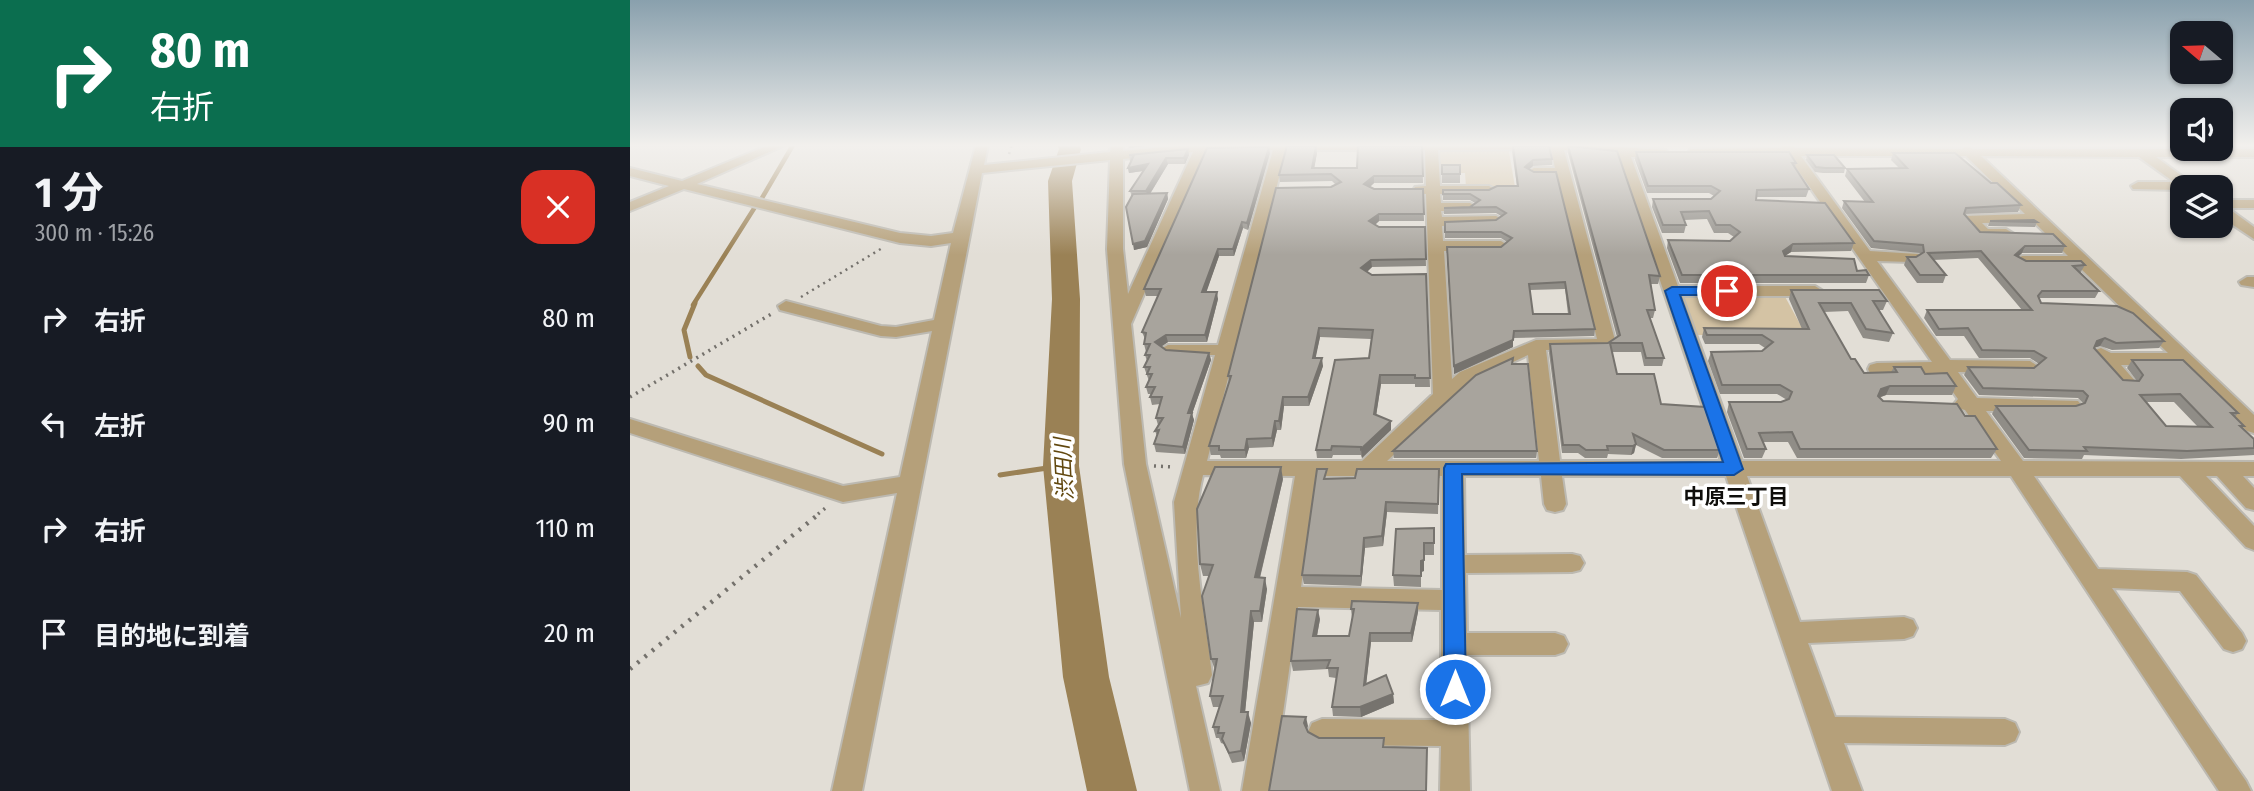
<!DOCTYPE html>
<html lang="ja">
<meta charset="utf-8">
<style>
:root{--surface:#171b24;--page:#242831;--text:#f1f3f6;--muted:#9ea1a6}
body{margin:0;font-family:"Fira Sans Condensed","Noto Sans JP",sans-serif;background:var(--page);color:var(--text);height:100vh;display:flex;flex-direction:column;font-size:26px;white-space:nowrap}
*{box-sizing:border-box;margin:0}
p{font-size:23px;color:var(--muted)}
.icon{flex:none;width:38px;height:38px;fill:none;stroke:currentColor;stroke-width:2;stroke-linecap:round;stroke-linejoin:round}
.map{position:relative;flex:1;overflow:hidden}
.sheet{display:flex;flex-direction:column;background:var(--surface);width:630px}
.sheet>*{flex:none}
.guide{background:#0b6e4f;color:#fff;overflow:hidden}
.needle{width:46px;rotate:289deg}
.tools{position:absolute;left:1540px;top:21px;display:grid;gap:14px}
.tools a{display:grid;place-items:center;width:63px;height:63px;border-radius:14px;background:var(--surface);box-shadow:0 2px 5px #0004;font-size:35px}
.pin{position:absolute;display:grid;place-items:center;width:60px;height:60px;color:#fff;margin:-30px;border:4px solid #fff;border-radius:50%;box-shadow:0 2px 7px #0007}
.me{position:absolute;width:77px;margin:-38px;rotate:0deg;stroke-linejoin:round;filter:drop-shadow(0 0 5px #0008)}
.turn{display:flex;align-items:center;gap:24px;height:147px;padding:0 35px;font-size:32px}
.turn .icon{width:91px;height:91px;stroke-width:2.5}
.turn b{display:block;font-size:49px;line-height:60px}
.round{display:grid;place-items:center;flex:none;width:74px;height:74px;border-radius:21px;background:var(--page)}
.head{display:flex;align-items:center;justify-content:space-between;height:119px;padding:0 35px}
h1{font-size:42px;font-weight:700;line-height:52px}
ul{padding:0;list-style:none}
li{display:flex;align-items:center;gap:21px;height:105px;padding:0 35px}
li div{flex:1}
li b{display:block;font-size:26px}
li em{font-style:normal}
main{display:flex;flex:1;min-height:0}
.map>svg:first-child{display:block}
.green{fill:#d4c3a4}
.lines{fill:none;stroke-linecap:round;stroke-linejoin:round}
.stream-far1{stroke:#9a8155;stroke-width:4.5}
.stream{stroke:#9a8155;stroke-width:5}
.river{fill:#9a8155;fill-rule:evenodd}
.minor-casing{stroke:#bcb9b1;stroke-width:4}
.path-far2{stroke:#74716c;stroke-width:2.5;stroke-dasharray:2 4.5;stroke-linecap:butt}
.path-far1{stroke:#74716c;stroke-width:3.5;stroke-dasharray:2 5;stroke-linecap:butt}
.path{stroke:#74716c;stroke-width:4.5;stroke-dasharray:2.5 7;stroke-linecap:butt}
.minor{fill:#b5a07a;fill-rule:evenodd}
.wall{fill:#908d87;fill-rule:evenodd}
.shaded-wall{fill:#76736e}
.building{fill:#a8a49d;stroke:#76736e;stroke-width:2;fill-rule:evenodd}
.route{fill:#1a73e8;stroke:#114b97;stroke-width:2}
.labels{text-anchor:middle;stroke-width:7;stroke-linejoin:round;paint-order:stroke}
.water-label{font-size:21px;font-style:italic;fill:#61470e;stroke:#fff}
.neighbourhood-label{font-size:21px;font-weight:bold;fill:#0f0e0b;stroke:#fff}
</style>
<main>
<section class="sheet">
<div class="guide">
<div class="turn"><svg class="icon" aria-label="right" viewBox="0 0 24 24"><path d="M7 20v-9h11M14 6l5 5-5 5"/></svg><div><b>80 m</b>右折</div></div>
</div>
<div class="head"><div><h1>1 分</h1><p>300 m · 15:26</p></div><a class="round" style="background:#d93025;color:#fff"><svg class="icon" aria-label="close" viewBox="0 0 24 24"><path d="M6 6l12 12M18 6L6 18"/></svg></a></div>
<ul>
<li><svg class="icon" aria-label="right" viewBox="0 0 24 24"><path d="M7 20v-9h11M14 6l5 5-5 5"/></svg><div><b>右折</b></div><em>80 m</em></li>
<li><svg class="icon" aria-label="left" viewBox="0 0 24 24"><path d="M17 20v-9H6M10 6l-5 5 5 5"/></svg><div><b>左折</b></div><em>90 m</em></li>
<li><svg class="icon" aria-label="right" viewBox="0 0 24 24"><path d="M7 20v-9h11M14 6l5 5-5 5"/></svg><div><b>右折</b></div><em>110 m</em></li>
<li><svg class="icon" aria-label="arrive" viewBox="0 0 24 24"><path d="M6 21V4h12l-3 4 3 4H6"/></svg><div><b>目的地に到着</b></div><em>20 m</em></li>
</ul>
</section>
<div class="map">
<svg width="1624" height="791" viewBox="0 0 1624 791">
<rect width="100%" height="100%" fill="#e2ded6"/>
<g class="green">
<path d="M878,146L885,187H836L835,173H808V148Z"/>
<path d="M1153,293L1176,335H1063L1049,296Z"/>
</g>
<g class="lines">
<g class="stream-far1">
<path d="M132,198L163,145"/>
<path d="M63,305L125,207"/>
</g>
<g class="stream">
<path d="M60,357L54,330L65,303"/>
<path d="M68,366L76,375L252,454"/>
<path d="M370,475L431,466"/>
</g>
<path class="river" d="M427,145H449L451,149L442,181L450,299L449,466L479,677L507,791H457L433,677L413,466L422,299L418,181L429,149Z"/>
<g class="minor-casing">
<g id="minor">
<path d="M139,145H155L67,184L270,233L301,236L323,233L346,145H358L354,165L480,152L481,145H493V151L555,145H956L1036,150L1037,153L1031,157H1001L1048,286H1185L1193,291L1185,296H1052L1112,461H1371L1335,410L1327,408L1324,404L1328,399L1310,374L1240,373L1238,369L1240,365L1247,363L1302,362L1158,156H1065L1059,152L1060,149L1152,148L1151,145H1163L1165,148L1332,149L1337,146L1343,149H1624V157H1526L1567,187H1552V190L1503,189L1501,186L1508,182H1544L1509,157L1351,156L1624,415V433L1617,431L1549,365H1491L1506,382L1504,386H1490L1465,358L1462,354L1465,350L1471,348L1481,353H1538L1448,266L1386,264L1384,261L1392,256H1438L1404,222L1352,223L1358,229H1376L1384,234L1376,239L1349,237L1333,219L1335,216L1395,214L1336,156H1171L1240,251L1288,254L1290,257L1282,262L1247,261L1320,360L1400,361L1409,367L1400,373L1328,372L1347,398L1448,401L1451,405L1448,409L1441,411H1356L1393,461L1624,462V476H1613L1624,488V510L1616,508L1587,476H1576L1624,526V550L1616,547L1550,476H1404L1468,569L1557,572L1566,575L1612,633L1616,641L1612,649L1603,652L1594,649L1550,591L1482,588L1616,781L1621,791H1589L1381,476H1117L1170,622L1274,617L1283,620L1287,628L1283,636L1274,639L1178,643L1205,717L1375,719L1385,723L1389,732L1385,741L1375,745L1214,743L1232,791H1202L1096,476H932L936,504L933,510L925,512L917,510L914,504L911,476H834L835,555L942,554L950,556L954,563L950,570L942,572L836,573L837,633H925L934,636L938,644L934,652L925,655H837L840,791H810L811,746L692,745L682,741L678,732L682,723L692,719L811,720V610L668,607L642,791H612L665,476L573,475C557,539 575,611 582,675L578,683L566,686L590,791H560L494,464L477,249L480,160L352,173L232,791H202L267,493L213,502L0,433V419L213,486L270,477L302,331L266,337L251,336L150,310L148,306L156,301L251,326L266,327L304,320L321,243L301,246L270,243L54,189L0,211V202L39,186L0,176V168L52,181ZM921,149L925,168H904L897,172L904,176H927L967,339L906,340L830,372L822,379L814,251H871L879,246L871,241H813L812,226L866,224L873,220L866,216L812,217L811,211H840L847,207L840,203H811L810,194H859L866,190L859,186H810L808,150ZM643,150L588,345H538L529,350L538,355H585L544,502L551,618L516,464L501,324L576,151ZM656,150H795L796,186L785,187L783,190L785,193L796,194L803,394L732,461H577ZM934,150L988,156L1091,461H930L916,350L977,349L986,344ZM563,152L498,294L493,249V159ZM898,355L909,461H757L844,380ZM686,476H812V590L671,587Z"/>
<path d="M1591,200H1624V208H1598L1624,227V239L1591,217Z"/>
<path d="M1617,277H1624V287L1611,285L1609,282Z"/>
</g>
</g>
<g class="path-far2">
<path d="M379,154L382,145"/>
<path d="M171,297L254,247"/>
</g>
<g class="path-far1">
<path d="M0,397L143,313"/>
<path d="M524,466L544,467"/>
<path d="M188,514L198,506"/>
</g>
<path class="path" d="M0,669L190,513"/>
<use href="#minor" class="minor"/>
</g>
<g class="wall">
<path d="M978,145H1150L1149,146H993Z"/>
<path d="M1166,145H1335L1330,146H1167Z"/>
<path d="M1341,145H1490L1489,146H1345Z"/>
<path d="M792,146L793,183H744L740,187L744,189H793L794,221H749L745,225L749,227H795L796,266L742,267L737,272L742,275L796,274L800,387H785V384H751L746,415L761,421V430L732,458L731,455H703L702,458H687L686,450L739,358L741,339L690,337L685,358L693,366L679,406H654L651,430H647L643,447L619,448L616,458H591L590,455H581L579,446L599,382L598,376L701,187L706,185L702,181L650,182L649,175L687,153L684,168H727Z"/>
<path d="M883,146L922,159V165L903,166L899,169L965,329L964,336L883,338V347L824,374L817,254L871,247L877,242L871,238H815V222L866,220L871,216L866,213L814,214V208L840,207L845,203L840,200H813V194L859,190L887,186L882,152ZM935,289L938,314H903L900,290Z"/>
<path d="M938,146L1030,276L1028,284H1021L1025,310L1023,318H1020L1034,358L1032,366H1014L1011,352H982L987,374L1031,404L1090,450L1087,458H1032L1006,445L1004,453L1001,455L978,454L977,458H955L948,453H932L919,353L920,344L978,343L987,337L938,153Z"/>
<path d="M1006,152L1166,163L1165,168L1179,189L1176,197H1126V200L1224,243L1221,251L1161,252L1155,256L1227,271L1239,275L1236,283H1050L1037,248L1038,240L1100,241L1104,237L1098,233H1084L1077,219L1054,220L1056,225L1054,233H1032L1022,207L1023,199H1081L1084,196L1079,193H1017L1005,160Z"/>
<path d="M640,153L618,230L613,228L604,256H589L576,292L588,299L577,342H538L531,347L536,350L579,353L581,360L562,414L564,420L555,454L526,452L524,444L527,436L525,431L528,425L526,418L530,404L522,405L520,397L521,394H518L516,387L519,381L514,367L517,361L515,355L517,351L516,352L514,344L515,339L512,332L528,296H516L514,289Z"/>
<path d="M1263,153L1361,183L1391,205L1388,212L1335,214L1350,232L1435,246L1432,253H1392L1388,257L1396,261L1455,265L1450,273L1469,291L1465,298H1409L1411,303L1534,341L1529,348L1482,350L1470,346L1464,348L1493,380L1507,381L1497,368L1502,360L1608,413L1605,417L1614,426L1612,428L1624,439V455L1551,459L1454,455L1452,459L1394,458L1362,414L1366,406H1446L1453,403L1448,398L1349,395L1334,375L1338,367L1404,368L1409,364L1400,358H1349L1334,336H1306L1294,318L1297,310H1392L1348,258L1303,260L1316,275L1313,283H1287L1274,265L1277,257H1286L1291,254L1290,253L1241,248L1212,208L1214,201L1235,202L1215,176L1217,169L1269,168L1261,160ZM1517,402H1544L1568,427L1536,426Z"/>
<path d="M499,155H559L555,164H538L520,194L537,193L538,199L517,247L504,250L502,197L500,191L513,171L499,173L498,168L501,161H500Z"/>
<path d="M1177,155L1215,168L1214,173H1193L1185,172L1176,160Z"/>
<rect x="812" y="165" width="18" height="18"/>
<path d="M1360,221L1407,222L1405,227L1358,226Z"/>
<path d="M1161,290L1257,301L1253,310H1248L1263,333L1259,342L1233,338L1218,311L1194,312L1221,359L1234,373L1261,372L1264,367L1295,374L1326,386L1322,395H1256L1249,398L1253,401L1335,416L1367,449L1361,458H1167L1158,442H1133L1136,449L1132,458H1114L1097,412L1099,402H1151L1157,400L1147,394H1090L1078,361L1081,352L1132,351L1135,348L1129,344H1075L1072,337L1074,328L1172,329L1159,299Z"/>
<path d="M882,364L907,451L906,458H764L763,451Z"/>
<path d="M809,469L808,514L757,512L753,546L735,548L731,586L674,584L672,575L698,479L725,478Z"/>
<path d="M653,479L630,578L637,589L632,622H624L615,712L621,723L614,761L602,763L594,744L591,743L589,738H586L583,727L590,707H583L580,696L585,670L581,659L579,576H573L570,564Z"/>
<path d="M804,528V555H794V571L791,572V587L764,586L763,575Z"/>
<path d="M788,603V612L782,642H741L736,684L763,694L764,703L731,717L703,716L702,707L706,678L699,677L698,669L663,671L661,661L690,619L687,636H719L722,618L721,609Z"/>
</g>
<g class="shaded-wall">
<path d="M498,145H530L499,148Z"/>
<path d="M686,146L687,153L683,175L682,168Z"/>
<path d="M639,147L640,153L618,230L617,223Z"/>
<path d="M558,149L559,155L555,164L554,158Z"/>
<path d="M536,158L538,164L518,197L516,191Z"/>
<path d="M903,160V166L895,173V167Z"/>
<path d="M518,164L519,170L499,173L498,168Z"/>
<path d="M744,176V183L735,191L734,184Z"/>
<path d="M537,193L538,199L517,247L504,250L503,244Z"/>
<path d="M749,214V221L740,229L739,221Z"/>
<path d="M612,222L613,228L604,256L603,249Z"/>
<path d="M1163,244L1161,252L1150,259L1153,251Z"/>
<path d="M1395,246L1392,253L1382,262L1385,255Z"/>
<path d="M588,249L589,256L574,299L572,292Z"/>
<path d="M741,260L742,267L732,276L731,268Z"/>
<path d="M587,292L588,299L577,342L575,335Z"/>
<path d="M689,328L690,337L684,366L683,358Z"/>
<path d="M536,335L538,342L527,349L525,342Z"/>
<path d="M1475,338L1470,346L1463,348L1467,341Z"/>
<path d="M883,340V347L824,374V366Z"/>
<path d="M579,353L581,360L562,414L564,420L555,454L553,447L558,413Z"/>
<path d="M692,358L693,366L679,406L678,397Z"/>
<path d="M750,375L751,384L745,423L744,414Z"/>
<path d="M1260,386L1256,395L1247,398L1251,389Z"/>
<path d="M653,397L654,406L651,430L649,421Z"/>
<path d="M645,421L647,430L643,447L642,438Z"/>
<path d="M761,421V430L732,458L731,449Z"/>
<path d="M617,439L619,448L616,458L615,450Z"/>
<path d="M1006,444L1004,453L1001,455L1003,446Z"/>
<path d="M651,467L653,479L627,589L625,577Z"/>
<path d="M756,502L757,512L753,546L752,536Z"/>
<path d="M734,538L735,548L731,586V576Z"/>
<path d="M794,555V571L791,572V587V561Z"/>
<path d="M635,578L637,589L632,622L630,611Z"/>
<path d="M788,603V612L782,642L781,633Z"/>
<path d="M688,610L690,619L685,646L683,636Z"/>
<path d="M621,611L624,622L614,723L611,712Z"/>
<path d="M740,633L741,642L735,695L734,685Z"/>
<path d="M763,694L764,703L731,717L730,707Z"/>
<path d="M618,712L621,723L614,761L611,751Z"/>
<path d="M676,717L678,726L676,733L674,723Z"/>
</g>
<g class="building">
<path d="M657,146H686L682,168H727L728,146H792L793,176H744L734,184L744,189H793L794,214H749L739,221L749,227H795L796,259L741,260L731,268L742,275L796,274L800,378H785V375H750L744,414L761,421L731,449V447L702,446L701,450H686L705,360L739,358L743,330L689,328L683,358H692L678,397H653L649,421H645L642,438L617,439L615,450H589V446H579L601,376H598L646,188L701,187L711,182L701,174L649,175Z"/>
<path d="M883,146H919L922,159L903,160L895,167L904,172H926L965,329L884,331L883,340L824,366L817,247H871L882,238L871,232H815V222L866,220L876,213L866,207L814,208L840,207L850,200L840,194H813V190H859L867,186H888ZM935,282L940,314H903L899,284Z"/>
<path d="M938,146L987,151L1030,276L1019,275L1025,310H1017L1034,358H1016L1012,343H980L987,374H1024L1031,404L1075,407L1090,450H1034L1003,434L1006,444L1003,446H977L978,450H956L949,445H933L920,344L978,343L990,335Z"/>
<path d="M639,147L617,223L612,222L603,249H588L572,292H587L575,335H536L525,342L536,350L579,353L558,413H562L553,447L524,444L529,430L525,431L533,418H526L532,397H520L525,387H516L522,374H517L520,367H514L520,355H515L520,344H514L516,333L512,332L531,289H514L577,148Z"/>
<path d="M558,149L554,158H536L516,191H500L518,164L498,168L504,155H499Z"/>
<path d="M1006,152H1159L1166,163H1162L1179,189L1127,190L1126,200L1195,203L1224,243L1163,244L1153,251L1155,256L1224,259L1227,271L1236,270L1239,275H1052L1038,240L1100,241L1110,232L1100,225H1086L1079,211L1051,212L1056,225H1033L1023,199H1081L1090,191L1081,186H1018Z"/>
<path d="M1263,153H1325L1361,183H1367L1391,205L1336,208L1334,214L1350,232L1423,234L1435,246H1395L1385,255L1396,261H1451L1455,265L1443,266L1469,291H1412L1408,296L1411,303L1487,306L1503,313L1534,341L1486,343L1475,338L1467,341L1464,348L1493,380L1509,381L1513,375L1502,360H1553L1608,413H1601L1614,426H1610L1624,439V448L1557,451L1454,447L1457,451L1399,450L1366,406H1446L1455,403L1458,396L1453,391L1353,388L1338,367L1404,368L1416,358L1404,351L1352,350L1338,328L1309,329L1297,310H1402L1351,251L1298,253L1316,275H1290L1277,257H1286L1294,252L1293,245L1244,241L1214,201L1243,202L1217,169L1277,168ZM1550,394L1582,427L1536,426L1510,395Z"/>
<path d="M1177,155H1204L1215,168H1195L1186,167Z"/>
<rect x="812" y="165" width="18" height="9"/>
<path d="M537,193L515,241L503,244L496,207L503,194Z"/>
<path d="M1404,220L1407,222L1360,221Z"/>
<path d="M1161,290H1249L1257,301H1243L1263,333L1236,329L1221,303H1189L1221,359H1225L1234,373L1267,372L1264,367H1291L1295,374L1317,373L1326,386H1260L1251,389L1248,396L1253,401L1327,404L1335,416H1345L1367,449H1170L1162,432L1129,433L1136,449H1117L1099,402H1151L1159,399L1162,392L1150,385H1092L1081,352L1132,351L1143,342L1132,335H1077L1074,328L1179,329Z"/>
<path d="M883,358L882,364H898L907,451H763L846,375Z"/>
<path d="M585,467H651L625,577L635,578L630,611H621L611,712H618L611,751L599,753L592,739L594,733H588L589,727H583L593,696H580L587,659H581L572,596L583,565L570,564L567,509Z"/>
<path d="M687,469H697L694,479L725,478L727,469H809L808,504L756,502L752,536L734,538L731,576L672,575Z"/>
<path d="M804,528V543H794V560L791,561V576L763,575L766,529Z"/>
<path d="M722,601L788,603L781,633H740L734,685L756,675L763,694L730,707H702L708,668H697L700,660L661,661L667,609L688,610L683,636H719L724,609H721Z"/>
<path d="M652,716L676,717L674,723L678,732L689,738H754L753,747L797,748L796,791H639Z"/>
</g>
<linearGradient id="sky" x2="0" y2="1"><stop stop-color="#89a0ad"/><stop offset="0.57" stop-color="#f2f0ed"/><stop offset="1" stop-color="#f2f0ed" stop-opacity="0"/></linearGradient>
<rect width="1624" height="255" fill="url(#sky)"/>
<path class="route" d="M1042,287H1097L1104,291L1097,295H1050L1113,469L1104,475L832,474L836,689L833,696L825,699L817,696L814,689V468L816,464L1093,462L1035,291Z"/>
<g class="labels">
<g class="water-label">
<text transform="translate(434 469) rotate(-93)" y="7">渋田川</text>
</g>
<g class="neighbourhood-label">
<text x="1106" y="504">中原三丁目</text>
</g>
</g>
</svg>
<div class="tools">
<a><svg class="needle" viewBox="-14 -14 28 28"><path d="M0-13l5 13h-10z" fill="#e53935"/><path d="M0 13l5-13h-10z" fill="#9ea1a6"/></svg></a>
<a><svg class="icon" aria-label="sound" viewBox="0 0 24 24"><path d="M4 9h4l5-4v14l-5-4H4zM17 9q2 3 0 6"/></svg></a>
<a><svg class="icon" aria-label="layers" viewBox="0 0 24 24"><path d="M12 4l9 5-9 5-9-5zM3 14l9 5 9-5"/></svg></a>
</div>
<div class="pin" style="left:1097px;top:291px;background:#d93025"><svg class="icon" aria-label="arrive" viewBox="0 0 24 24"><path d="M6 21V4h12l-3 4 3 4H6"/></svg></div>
<svg class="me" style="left:825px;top:689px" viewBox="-20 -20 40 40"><circle r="17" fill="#1a73e8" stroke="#fff" stroke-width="3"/><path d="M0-11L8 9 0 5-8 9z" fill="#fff"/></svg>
</div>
</main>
